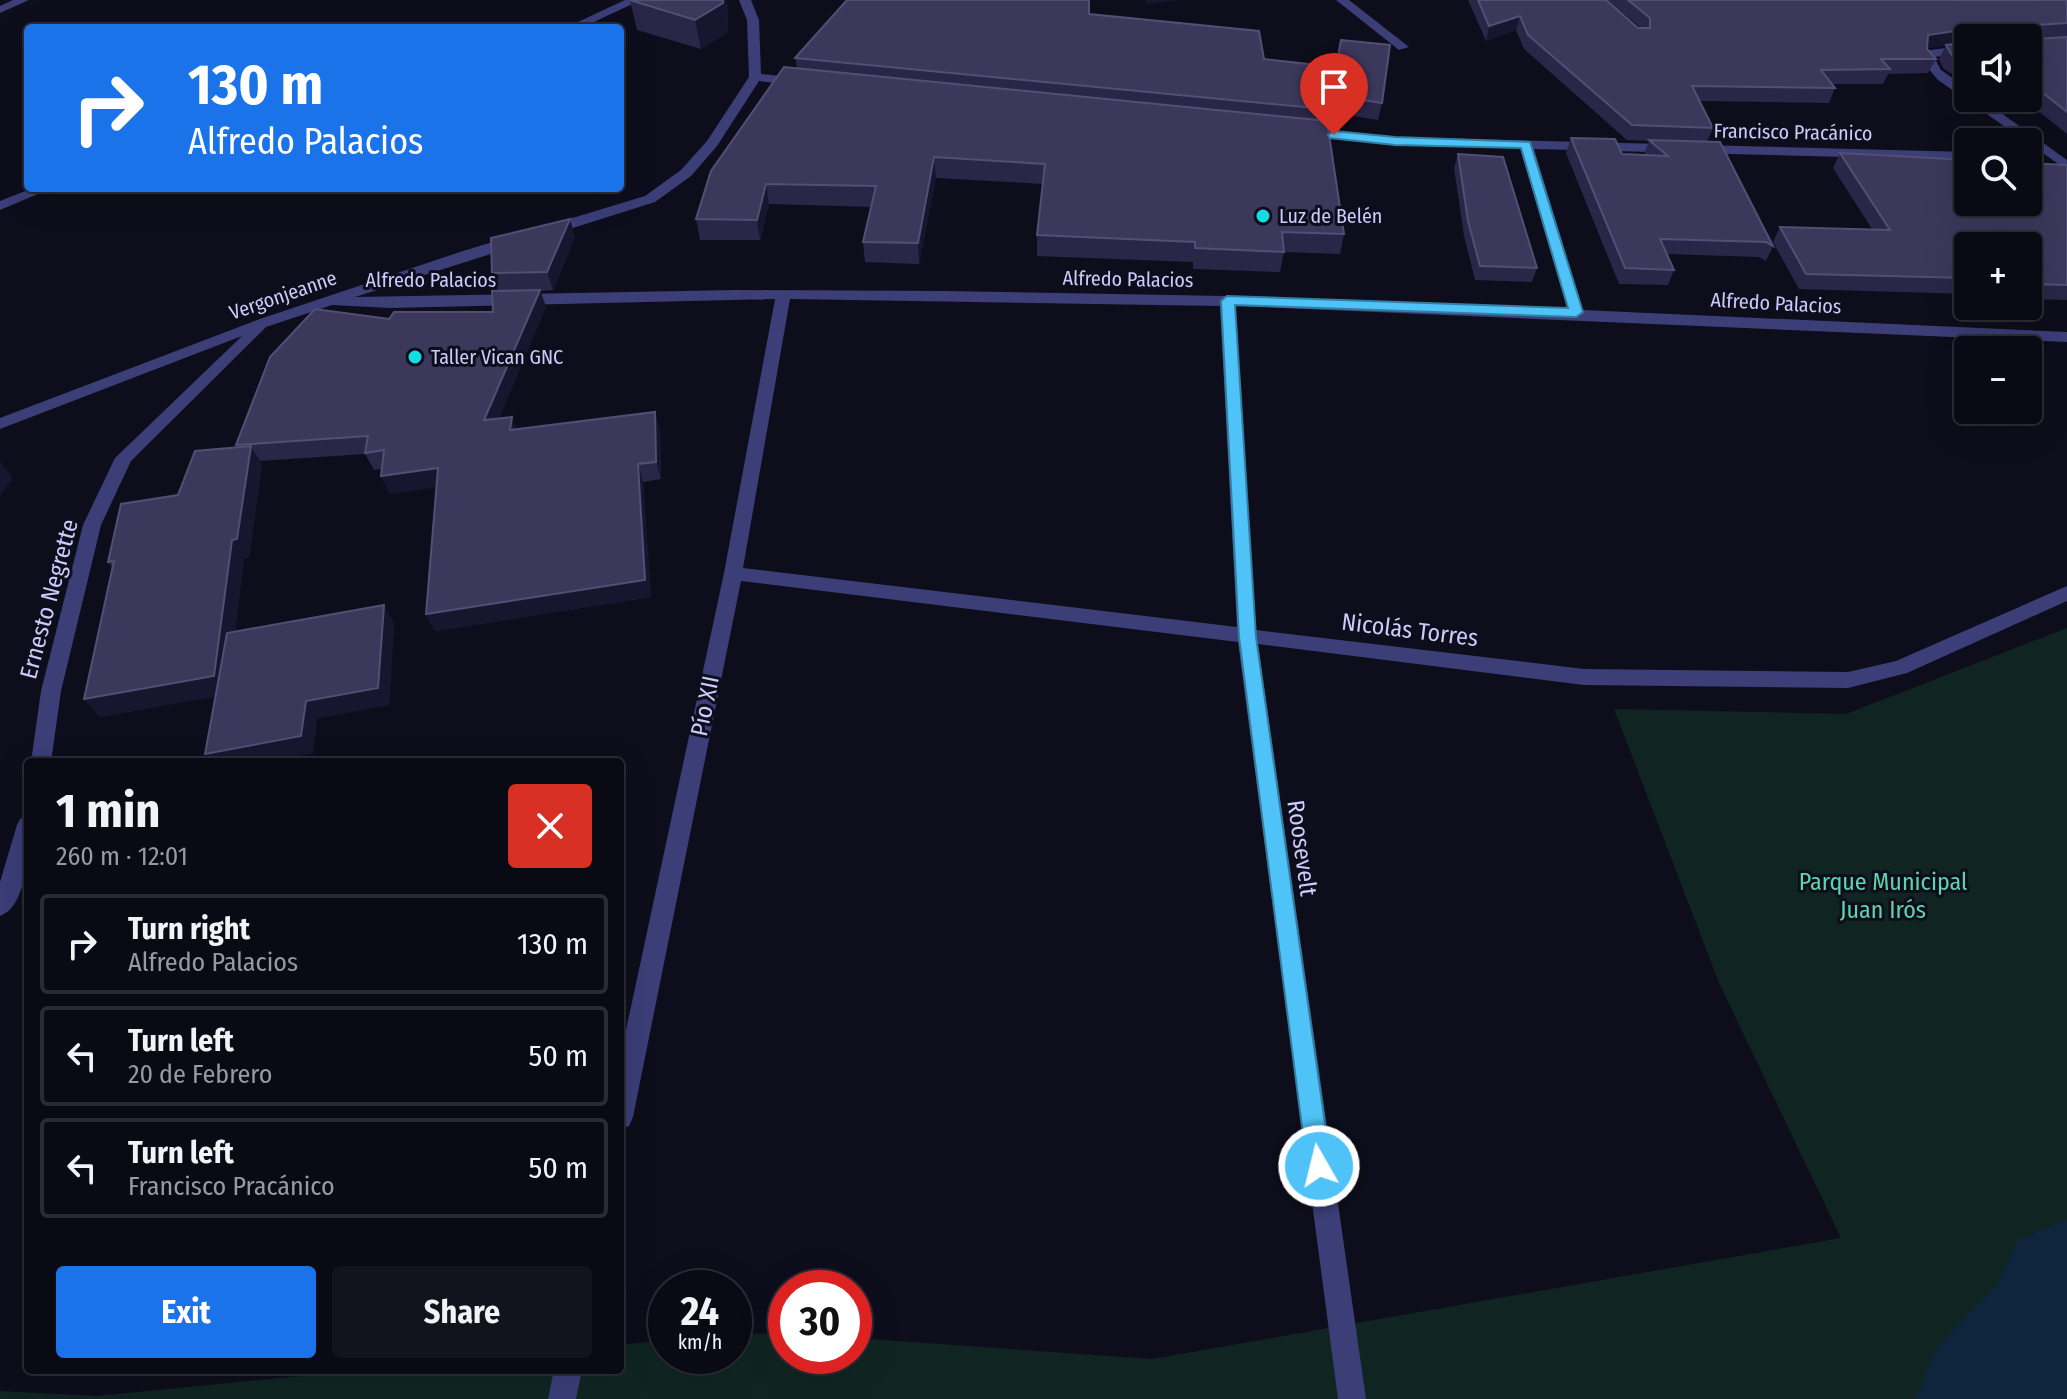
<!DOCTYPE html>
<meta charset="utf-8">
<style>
:root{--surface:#0a0a14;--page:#13131d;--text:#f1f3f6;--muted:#999aa0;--line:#2a2b34;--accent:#1a73e8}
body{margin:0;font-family:"Fira Sans Condensed",sans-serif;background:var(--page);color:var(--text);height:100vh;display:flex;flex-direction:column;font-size:30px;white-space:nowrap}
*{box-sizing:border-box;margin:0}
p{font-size:26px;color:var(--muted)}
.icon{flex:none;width:44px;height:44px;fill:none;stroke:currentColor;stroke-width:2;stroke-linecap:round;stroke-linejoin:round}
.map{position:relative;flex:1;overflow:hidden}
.panel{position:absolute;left:24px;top:758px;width:600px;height:616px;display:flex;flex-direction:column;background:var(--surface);border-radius:8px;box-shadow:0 8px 32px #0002,0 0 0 2px var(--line)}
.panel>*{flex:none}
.guide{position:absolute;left:24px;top:24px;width:600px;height:168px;border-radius:8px;box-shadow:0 8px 32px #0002,0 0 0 2px var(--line);background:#1a73e8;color:#fff;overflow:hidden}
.tools{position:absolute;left:1954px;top:24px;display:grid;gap:16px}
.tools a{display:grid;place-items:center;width:88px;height:88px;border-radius:8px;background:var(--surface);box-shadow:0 8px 32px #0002,0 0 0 2px var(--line);font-size:40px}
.speed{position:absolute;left:648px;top:1270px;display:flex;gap:16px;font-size:40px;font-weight:700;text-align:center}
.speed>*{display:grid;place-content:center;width:104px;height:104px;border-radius:50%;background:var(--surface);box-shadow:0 8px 32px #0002,0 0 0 2px var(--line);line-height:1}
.speed small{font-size:20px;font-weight:400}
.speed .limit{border:12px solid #d22;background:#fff;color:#111}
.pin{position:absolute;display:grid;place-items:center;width:68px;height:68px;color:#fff;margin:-82px -34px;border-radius:50% 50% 50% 0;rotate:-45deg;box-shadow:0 0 8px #0007}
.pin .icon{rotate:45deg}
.me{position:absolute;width:88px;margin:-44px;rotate:352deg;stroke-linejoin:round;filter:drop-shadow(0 0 6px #0008)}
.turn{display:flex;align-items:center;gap:28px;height:168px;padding:0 32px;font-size:36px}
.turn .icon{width:104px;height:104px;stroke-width:2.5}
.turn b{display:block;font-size:56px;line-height:68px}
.round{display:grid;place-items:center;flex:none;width:84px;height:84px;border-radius:8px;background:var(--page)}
.head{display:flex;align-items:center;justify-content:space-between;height:136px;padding:0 32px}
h1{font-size:48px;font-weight:700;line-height:60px}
.primary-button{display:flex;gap:16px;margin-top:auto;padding:16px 32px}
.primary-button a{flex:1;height:92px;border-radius:8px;background:var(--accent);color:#fff;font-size:32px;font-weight:700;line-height:92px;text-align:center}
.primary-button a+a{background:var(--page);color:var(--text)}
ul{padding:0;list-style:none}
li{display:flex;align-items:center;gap:24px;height:100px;margin:0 16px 12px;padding:0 16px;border:4px solid var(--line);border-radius:8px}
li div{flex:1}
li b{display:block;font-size:30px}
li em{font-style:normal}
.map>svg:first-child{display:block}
.green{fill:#102522}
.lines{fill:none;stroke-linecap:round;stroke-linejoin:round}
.river{fill:#0f243d;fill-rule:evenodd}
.street{fill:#3b3e77;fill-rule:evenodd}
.wall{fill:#2a2648}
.shaded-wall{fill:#18152e}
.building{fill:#3c385c;stroke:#524f75;stroke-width:2}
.route{fill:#4fc3f7;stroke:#337fa1;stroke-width:2}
.poi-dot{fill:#12dde0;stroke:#0e0d1b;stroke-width:3}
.labels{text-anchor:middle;stroke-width:6;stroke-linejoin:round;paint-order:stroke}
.far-street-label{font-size:20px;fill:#cdcbfb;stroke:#0e0d1b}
.far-poi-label{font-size:20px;fill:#cdcbfb;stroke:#0e0d1b;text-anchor:start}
.street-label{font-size:24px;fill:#cdcbfb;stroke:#0e0d1b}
.park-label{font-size:24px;fill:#5ed4ac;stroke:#0e0d1b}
</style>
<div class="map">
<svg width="2067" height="1399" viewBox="0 0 2067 1399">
<rect width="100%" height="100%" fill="#0e0d1b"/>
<path class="green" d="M2067,628V1399H0V1391L97,1396L361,1370H620V1345L666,1340V1356H734V1334L786,1333V1356H854V1338L1152,1359L1841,1238L1719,983L1614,709L1846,714Z"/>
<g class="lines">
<path class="river" d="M2067,1220V1399H1916L1937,1347L1996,1286L2018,1240Z"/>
<g class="street">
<path d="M13,0H29L0,13V6Z"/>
<path d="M625,0H641L581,28H565Z"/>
<path d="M739,0H751L759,20L761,74L799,78L805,82L799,86L759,81L717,146L691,176L655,202L355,297L736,290L946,291L1227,296L1568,309L1520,148L1395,145L1300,135L1298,132L1305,128L1395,137L1968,152V160L1534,149L1583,310L2067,332V342L1235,306L1256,630L1584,669L1848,672L1896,661L2067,586V601L1907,673L1848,688L1584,685L1258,644L1366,1399H1338L1238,642L741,581L633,1117L629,1126L620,1129V1058L724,573L775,299L390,308L332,305L266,327L131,461L101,525L61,691L51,762H31L41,691L83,525L115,458L242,336L0,429V418L260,319L463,251L645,196L681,170L707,141L749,77L747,20ZM790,299L1220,306L1237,627L743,568Z"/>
<path d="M1336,0H1349L1409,47L1399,50Z"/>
<path d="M1968,45V53L1934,57L1941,70L1968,89V98H1980L2067,160V170L1938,80L1922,61L1923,51Z"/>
<path d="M33,188H52L0,210V201Z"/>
<path d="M28,816C28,843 30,905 0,916V882L17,825L20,819Z"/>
<path d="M554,1370H582L576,1399H548Z"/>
</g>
</g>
<g class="wall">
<path d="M630,0H727L728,32L701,49L637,30Z"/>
<path d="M1468,0H1606L1638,28H1641L1607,0H2067V134L2022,98H2028V38H1968V73H1950L1943,68L1939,59L1946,45L1968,42L1927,48L1936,59L1928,73L1888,74L1883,84H1832L1835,88L1829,103L1700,101L1713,128L1707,142L1773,246L1766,261L1759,257L1667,254L1674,270L1668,285L1619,284L1566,153L1571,138L1622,154L1644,155L1649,141L1627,140L1524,49L1516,30L1486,41Z"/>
<path d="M1089,14L1264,59L1324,109L1322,120L1344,234L1340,254L1284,252L1280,272L1193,269V262L1037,256V235L1043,184L936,178L919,264L865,262L863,242L871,207L769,204L760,240H700L696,219L797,68L795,58Z"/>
<path d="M1341,40L1382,103L1378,120L1328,112Z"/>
<path d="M1840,153L2067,165V300L2028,299V246H1968V294L1799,289L1773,242L1780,227L1872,229L1833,168Z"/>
<path d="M1458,154L1537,268L1532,282L1475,280L1464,236L1454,168Z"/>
<path d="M575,237L553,290L540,291L546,307L499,418L516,429L660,430L661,479L643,482L651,597L435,631L426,614L436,487L390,494L381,476L382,469L374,470L365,454L260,461L262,464L249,557L244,558L235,631L394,623L389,705L317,718L313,753L266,762H212L216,696L100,717L84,699L112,567L108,562L178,495L238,447L236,445L389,319L493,312L498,291L492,273Z"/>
</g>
<g class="shaded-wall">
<path d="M723,0H727L728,32L701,49L695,20Z"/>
<path d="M1146,0H1181L1146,4Z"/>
<path d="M1520,16L1516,30L1486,41L1489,26Z"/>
<path d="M1975,28L1970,38H1968V42L1921,49L1928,35Z"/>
<path d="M934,157L936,178L919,264L918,243Z"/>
<path d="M766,184L769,204L760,240L757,220Z"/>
<path d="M570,219L575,237L553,290L547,272Z"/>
<path d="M540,290L546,307L491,438L484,420Z"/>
<path d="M655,412L660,430L661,479L656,462Z"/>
<path d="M512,417L519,435L510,430Z"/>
<path d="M251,446L262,464L249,557L244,558L227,694L100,717L84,699L232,540Z"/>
<path d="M0,461L13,478L0,496Z"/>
<path d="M638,464L643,482L651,597L435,631L426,614Z"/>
<path d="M438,468L446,486L390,494L381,476Z"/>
<path d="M384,605L394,623L389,705L317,718L313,753L266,762H212L205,754Z"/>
</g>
<g class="building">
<path d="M630,0H723V3L695,20Z"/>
<path d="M847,0H1089V14L1259,31L1264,59L1317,65L1324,109L795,58Z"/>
<path d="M1478,0H1606L1638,28H1650V18L1628,0H2067V23L2036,25L2033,28L2036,39L2067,37V112L2028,81V38H1978L1979,31L1975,28L1928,35L1927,49L1936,59H1881L1890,69L1821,70L1835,88L1692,86L1713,128L1632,125L1528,35L1520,16L1489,26Z"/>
<path d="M1341,40L1390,45L1382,103L1331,95Z"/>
<path d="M1968,42V59H1958L1951,54L1946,45Z"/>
<path d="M784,67L1327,121L1344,234L1282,232L1284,252L1195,248V242L1037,235L1045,164L934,157L918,243L863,242L876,186L766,184L757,220L696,219L711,171Z"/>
<path d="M1571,138L1615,139L1622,154L1668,156L1649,140L1720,142L1773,246L1766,242L1660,239L1674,270L1625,268Z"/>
<path d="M1840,153L1968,160V202H2028V163L2067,165V285L2028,284V246H1968V278L1806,274L1780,227L1890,230Z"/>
<path d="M1458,154L1503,157L1537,268L1480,266L1468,221Z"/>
<path d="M570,219L547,272L492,273L491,238Z"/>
<path d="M540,290L484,420L512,417L510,430L655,412L656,462L638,464L645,580L426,614L438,468L381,476L384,450L365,453L368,436L236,445L270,357L315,309L389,319L394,312H493L492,291Z"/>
<path d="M251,446L237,539L232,540L214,676L84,699L114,561L108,562L121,504L178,495L195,451Z"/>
<path d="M384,605L378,688L306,701L301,736L205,754L227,633Z"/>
</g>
<path class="route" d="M1334,131L1395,137L1530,142L1583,312L1576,317L1235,305L1256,637L1331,1166L1327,1174L1319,1178L1311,1174L1307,1166L1239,637L1221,301L1227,296L1568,308L1521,148L1395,145L1330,138L1328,135Z"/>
<g class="poi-dot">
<circle cx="1263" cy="216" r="8"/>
<circle cx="415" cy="357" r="8"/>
</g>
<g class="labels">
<g class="far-street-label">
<text transform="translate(1793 132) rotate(1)" y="7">Francisco Pracánico</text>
<text transform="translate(1128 279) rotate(1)" y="7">Alfredo Palacios</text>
<text x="431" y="287">Alfredo Palacios</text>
<text transform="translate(283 295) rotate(-19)" y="7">Vergonjeanne</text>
<text transform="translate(1776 303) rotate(3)" y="7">Alfredo Palacios</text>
</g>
<g class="far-poi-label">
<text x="1279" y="223">Luz de Belén</text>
<text x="431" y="364">Taller Vican GNC</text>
</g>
<g class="street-label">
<text transform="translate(49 599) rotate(-75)" y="8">Ernesto Negrette</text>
<text transform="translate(1410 630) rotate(7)" y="8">Nicolás Torres</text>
<text transform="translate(705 706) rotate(-78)" y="8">Pío XII</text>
<text transform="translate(1302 848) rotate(82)" y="8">Roosevelt</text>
</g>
<g class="park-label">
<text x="1883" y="890">Parque Municipal<tspan x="1883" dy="28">Juan Irós</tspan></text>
</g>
</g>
</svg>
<div class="tools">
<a><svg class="icon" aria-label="sound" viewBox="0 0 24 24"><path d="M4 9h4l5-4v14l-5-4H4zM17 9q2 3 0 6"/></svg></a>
<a><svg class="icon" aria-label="search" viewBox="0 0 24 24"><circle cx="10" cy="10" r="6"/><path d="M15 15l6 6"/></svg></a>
<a>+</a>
<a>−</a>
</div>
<div class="speed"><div>24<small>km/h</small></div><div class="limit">30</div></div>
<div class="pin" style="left:1334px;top:135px;background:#d93025"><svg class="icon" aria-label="arrive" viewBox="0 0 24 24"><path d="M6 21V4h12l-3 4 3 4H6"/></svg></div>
<svg class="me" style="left:1319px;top:1166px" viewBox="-20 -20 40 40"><circle r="17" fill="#4fc3f7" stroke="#fff" stroke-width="3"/><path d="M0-11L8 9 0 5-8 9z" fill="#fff"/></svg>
<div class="guide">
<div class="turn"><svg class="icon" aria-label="right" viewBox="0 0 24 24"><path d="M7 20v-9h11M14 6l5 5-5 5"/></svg><div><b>130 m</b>Alfredo Palacios</div></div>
</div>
<section class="panel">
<div class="head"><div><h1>1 min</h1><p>260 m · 12:01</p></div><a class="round" style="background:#d93025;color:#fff"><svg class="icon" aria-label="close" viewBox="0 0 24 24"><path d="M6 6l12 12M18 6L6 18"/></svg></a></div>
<ul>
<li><svg class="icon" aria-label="right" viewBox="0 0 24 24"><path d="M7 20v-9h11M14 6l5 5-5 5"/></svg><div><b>Turn right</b><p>Alfredo Palacios</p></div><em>130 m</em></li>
<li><svg class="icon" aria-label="left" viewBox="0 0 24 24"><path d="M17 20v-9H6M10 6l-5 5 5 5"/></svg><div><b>Turn left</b><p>20 de Febrero</p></div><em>50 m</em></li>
<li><svg class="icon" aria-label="left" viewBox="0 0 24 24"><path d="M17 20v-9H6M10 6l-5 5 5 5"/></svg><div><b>Turn left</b><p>Francisco Pracánico</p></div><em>50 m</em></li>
</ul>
<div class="primary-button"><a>Exit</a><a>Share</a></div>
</section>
</div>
